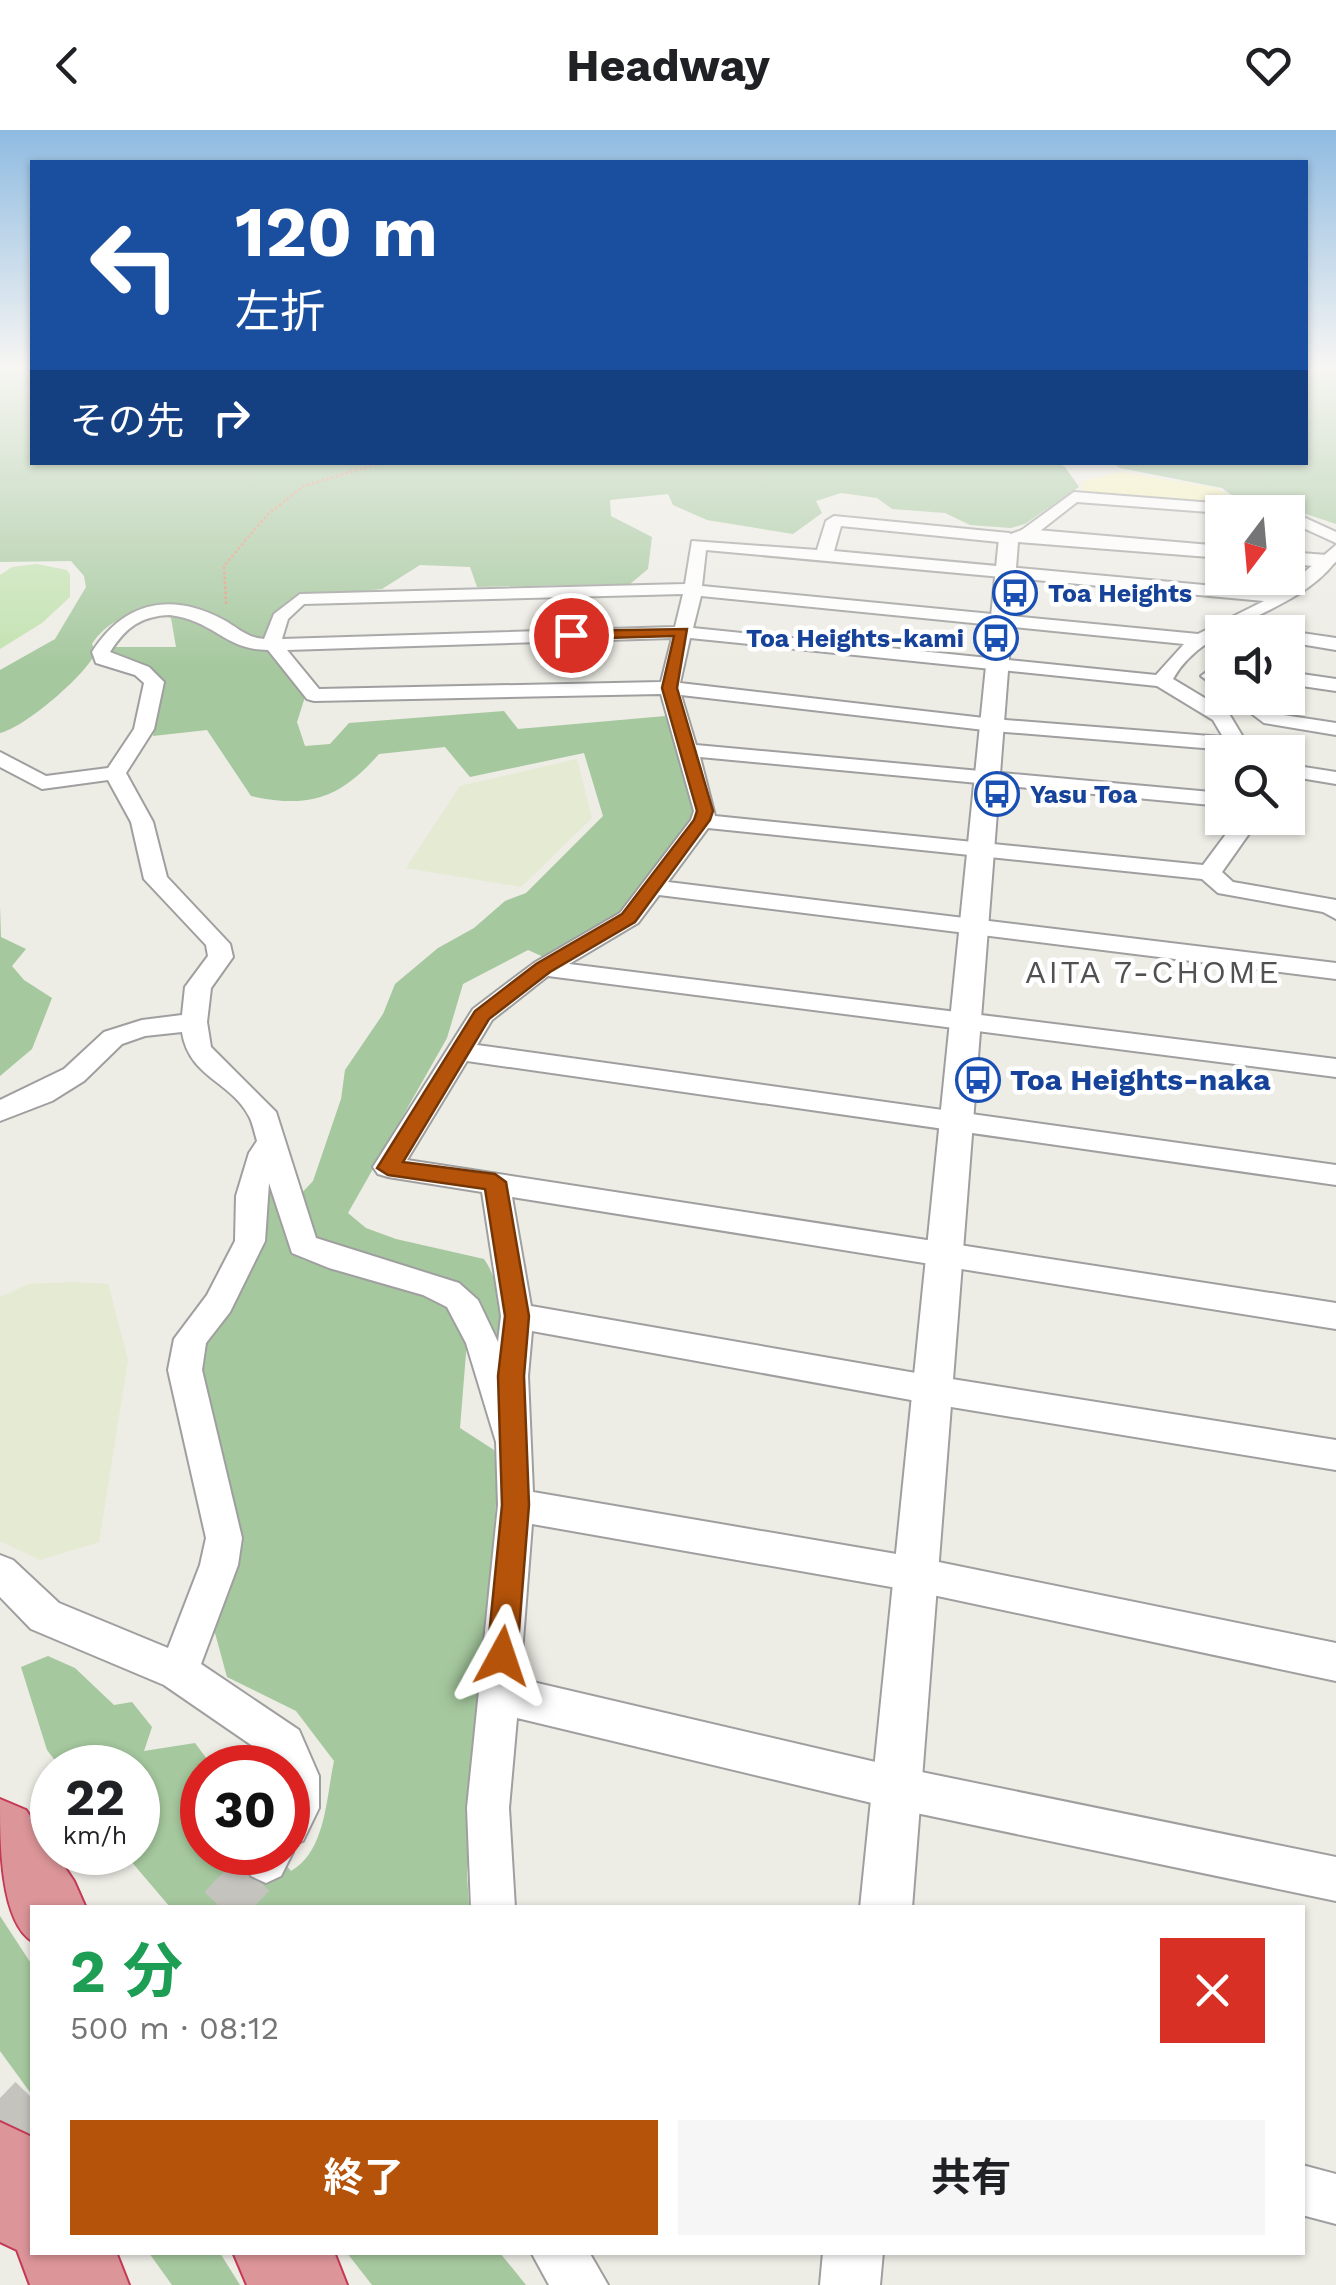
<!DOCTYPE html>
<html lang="ja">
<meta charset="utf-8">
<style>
:root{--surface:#fff;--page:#f6f6f6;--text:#202124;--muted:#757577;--accent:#b45309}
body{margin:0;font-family:"Work Sans","Noto Sans JP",sans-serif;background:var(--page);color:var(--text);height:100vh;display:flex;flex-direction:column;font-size:38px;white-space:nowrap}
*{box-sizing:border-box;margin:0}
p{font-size:32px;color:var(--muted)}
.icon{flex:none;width:55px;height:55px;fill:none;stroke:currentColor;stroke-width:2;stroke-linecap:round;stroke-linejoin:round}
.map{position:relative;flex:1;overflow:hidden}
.panel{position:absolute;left:30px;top:1775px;width:1275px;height:350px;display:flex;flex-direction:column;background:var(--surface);border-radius:0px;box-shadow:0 2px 8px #0004}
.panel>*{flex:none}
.guide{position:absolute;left:30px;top:30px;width:1278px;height:305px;border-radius:0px;box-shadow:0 2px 8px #0004;background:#1a4fa0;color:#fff;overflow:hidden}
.needle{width:65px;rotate:196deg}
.controls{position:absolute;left:1205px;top:365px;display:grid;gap:20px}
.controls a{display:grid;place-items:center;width:100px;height:100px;border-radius:0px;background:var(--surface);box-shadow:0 2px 8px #0004;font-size:50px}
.speed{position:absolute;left:30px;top:1615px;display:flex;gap:20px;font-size:50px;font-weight:700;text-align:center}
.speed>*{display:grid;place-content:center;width:130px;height:130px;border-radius:50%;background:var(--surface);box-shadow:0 2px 8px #0004;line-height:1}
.speed small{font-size:25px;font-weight:400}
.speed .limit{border:15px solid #d22;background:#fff;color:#111}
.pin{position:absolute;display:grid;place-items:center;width:85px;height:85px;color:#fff;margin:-42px;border:5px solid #fff;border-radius:50%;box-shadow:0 2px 10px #0007}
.me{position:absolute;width:110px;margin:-55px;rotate:5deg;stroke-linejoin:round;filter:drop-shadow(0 0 8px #0008)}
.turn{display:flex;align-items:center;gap:35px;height:210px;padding:0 40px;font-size:45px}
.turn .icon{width:130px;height:130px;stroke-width:2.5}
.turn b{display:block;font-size:70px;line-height:85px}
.then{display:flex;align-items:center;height:95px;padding:0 40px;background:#0003;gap:20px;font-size:38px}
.round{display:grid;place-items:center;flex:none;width:105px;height:105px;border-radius:0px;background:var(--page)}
.head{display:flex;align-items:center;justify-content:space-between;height:170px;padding:0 40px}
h1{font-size:60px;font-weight:700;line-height:75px;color:#1e9e55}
.button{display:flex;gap:20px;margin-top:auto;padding:20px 40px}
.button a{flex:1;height:115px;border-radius:0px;background:var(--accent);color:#fff;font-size:40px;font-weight:700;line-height:115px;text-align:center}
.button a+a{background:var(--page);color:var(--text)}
header{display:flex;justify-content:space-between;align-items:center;height:130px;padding:0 40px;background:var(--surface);font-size:45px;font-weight:700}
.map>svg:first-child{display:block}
.farmland{fill:#e5ead2}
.grass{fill:#c2e2b0}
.forest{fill:#a5c89e}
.sand{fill:#f6f2ba}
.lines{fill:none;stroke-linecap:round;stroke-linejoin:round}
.minor-tunnel{stroke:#c4c3bd;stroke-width:46;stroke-dasharray:46 24;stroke-linecap:butt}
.minor-casing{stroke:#9f9f9f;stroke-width:4}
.tertiary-casing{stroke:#9f9f9f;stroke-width:4}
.motorway-casing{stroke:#c53955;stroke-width:4}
.path{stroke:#e9957a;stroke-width:2.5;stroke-dasharray:2.5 2.5;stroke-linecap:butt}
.minor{fill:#fff;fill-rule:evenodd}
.tertiary{fill:#fff;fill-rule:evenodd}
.motorway{fill:#dc9599;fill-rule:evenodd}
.route{fill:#b45309;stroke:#753606;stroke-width:2.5}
.labels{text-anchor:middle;stroke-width:9;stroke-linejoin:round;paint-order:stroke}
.far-transit-label{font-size:25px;font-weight:bold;fill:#164399;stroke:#fff;text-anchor:start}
.transit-label{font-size:30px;font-weight:bold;fill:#164399;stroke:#fff;text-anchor:start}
.neighbourhood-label{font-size:32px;letter-spacing:2.5px;fill:#515151;stroke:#fff}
</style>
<header><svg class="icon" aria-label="back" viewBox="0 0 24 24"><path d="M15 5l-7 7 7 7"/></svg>Headway<svg class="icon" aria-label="heart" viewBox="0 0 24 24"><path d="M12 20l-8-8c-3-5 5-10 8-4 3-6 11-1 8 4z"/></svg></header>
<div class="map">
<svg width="1336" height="2155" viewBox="0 0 1336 2155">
<rect width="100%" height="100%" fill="#edece5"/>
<g class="farmland">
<path d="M577,629L592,688L521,757L406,738L460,656Z"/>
<path d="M75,1152L108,1154L128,1230L99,1412L40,1430L0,1411V1167L29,1154Z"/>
</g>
<path class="grass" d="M37,434L67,440L70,445V467L42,493L0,519V445L12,437Z"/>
<g class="forest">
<path d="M0,237H32V332H1055L1065,337L1079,357L1025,394L1011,398L970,395L945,383L892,379L877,368L841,363L816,371L822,383L793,404L707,390L673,375L668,364L610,370L611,386L652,407L648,439L630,454L477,457L470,437L420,435L382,459L298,468L281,478L266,505L305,567L297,592L305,616L330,614L349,593L504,581L518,599L677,585L702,691L629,788L546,828L528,820L463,854L447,908L348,1083L366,1098L396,1109L484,1129C504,1158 503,1198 498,1231L482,1189L312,1111L297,1068L313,1051L341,969L345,940L383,884L395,854L438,818L474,798L505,771L526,763L603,686L584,623L470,647L445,617L379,624C340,668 310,679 251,666L207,600L153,606L161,552L107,525L111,517H176L171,488C141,476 109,488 92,514L96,521C89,543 24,598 0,603V540L55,509L86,457L84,446L71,431L0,432Z"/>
<path d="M1305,237H1336V394L1303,383L1245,375L1222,358L1120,338L1113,333L1305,332Z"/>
<path d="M0,776L1,807L26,819L12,836L24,850L52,868L32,919L0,946Z"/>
<path d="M271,1031L295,1121L378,1153L417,1159L448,1176L467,1211L460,1298L494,1320L499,1336L467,1744L469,1777H170L124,1723L138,1722V1638L60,1637L47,1620L21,1537L48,1526L75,1538L114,1575L132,1572L152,1597L144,1621L195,1613L213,1637L202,1638V1722L276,1723L291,1741C326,1721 326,1668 334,1631L296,1581L227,1547L212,1492L199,1233L203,1210L248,1146Z"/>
<path d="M0,1786L32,1835V1965L0,1921Z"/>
<path d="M149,2123H220L240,2155H172Z"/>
<path d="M347,2123H500L526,2155H372Z"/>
</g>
<path class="sand" d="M1121,342L1215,358L1233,367L1237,375L1082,364L1084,351Z"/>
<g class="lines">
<g class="minor-tunnel">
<path d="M221,1778L266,1731"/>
<path d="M0,2001L32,1968"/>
</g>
<g class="minor-casing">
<g id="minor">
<path d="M1074,362L1264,377L1272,382L1222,383L1077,372L1031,408H1019V402Z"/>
<path d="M1288,380L1336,402V413L1288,391V382H1282Z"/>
<path d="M834,386L1009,403L1017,408L1009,413L841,396L834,421L1281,462L1336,415V431C1292,488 1206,490 1173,549L1228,582L1252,622L993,601L681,565L696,615L1222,663V676L700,627L715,686L1203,735L1238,688H1260L1222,742L1233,752L1336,770V789L1323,782L1218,763L1202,749L708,698L668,752L1336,833V849L659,765L638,793L569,834L1336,929V947L548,846L492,890L477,915L1336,1035V1055L467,931L407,1030L1336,1173V1199L512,1067L531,1176L933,1246L1336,1310V1340L933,1274L532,1201L528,1246L533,1362L914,1427L1336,1513V1551L914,1461L532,1394L520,1549L897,1637L1336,1727V1771L897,1679L517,1588L509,1678L515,1778H471L467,1678L498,1375L496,1312L466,1213L447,1177L423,1165L329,1138L292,1123L269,1053L265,1111L230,1182L206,1213L202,1240L242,1408L238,1435L201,1534L299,1600L319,1646V1678L303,1711L290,1716L293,1722L281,1746L266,1753L251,1746L244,1731L248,1722H288V1638H274L270,1628L164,1555L31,1499L0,1467V1425L13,1430L59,1473L168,1518L200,1435L206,1408L168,1240L174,1209L207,1165L235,1111L236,1066L249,1023L257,1011C255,1004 253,995 250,988C232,951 189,948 182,902L145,906L122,914L84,951L52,971L0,991V970L64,939L104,902L142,890L182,885L185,857L208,826L206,815L144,749L131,692L108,650L42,659L0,637V622L46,646L108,638L134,599L144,553L135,545L96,533L92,522C123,473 169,461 222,489C239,498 245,507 264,509L274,484L300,464L685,454L692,411L817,420L826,391ZM706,420L1264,471L1198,504L702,456ZM683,464L675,497L282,509L288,489L304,474ZM701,466L1184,514L1156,545L693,498ZM170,485C215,491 225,520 268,520L307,569L314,571L661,564L694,681L691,690L620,783L534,833L473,879L373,1037L378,1044L388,1047L482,1062L501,1186L498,1212L478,1170L459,1153L316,1108L276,982L211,917L207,892L211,858L233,827L230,814L167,747L153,692L126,643L154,599L164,552L149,537L110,522C126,497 141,486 170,485ZM672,508L661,552L319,559L287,520ZM690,508L1157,556L1213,590L1223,607L993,589L680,553Z"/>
<path d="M1288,501L1336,508V520L1288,512V502H1284Z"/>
<path d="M1222,530V561L1201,546Z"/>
<path d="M1288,542L1336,549V561L1288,554Z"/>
<path d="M1231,568H1253L1277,584L1336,593V605L1264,593Z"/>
<path d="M1291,635L1336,642V654L1288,646V636Z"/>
<path d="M1302,2035L1336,2044V2094L1302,2085Z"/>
<path d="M531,2122H589L608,2155H549Z"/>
</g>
</g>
<g class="tertiary-casing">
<g id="tertiary">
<path d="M1025,399L1222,416V428L1018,412L912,1778H860L999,408Z"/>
<path d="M1288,422L1327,425L1336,432L1327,437L1288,434Z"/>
<path d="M823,2122H883L880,2155H820Z"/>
</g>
</g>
<g class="motorway-casing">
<g id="motorway">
<path d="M0,1669L26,1680L74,1751L86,1778H32V1811C0,1791 0,1711 0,1669Z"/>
<path d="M0,1992L32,2007V2122H116L129,2155H30L17,2120L0,2112Z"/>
<path d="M233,2122H334L347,2155H247Z"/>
</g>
</g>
<path class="path" d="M226,474L224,436L267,385L304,356L384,332"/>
<use href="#minor" class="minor"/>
<use href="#tertiary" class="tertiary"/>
<use href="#motorway" class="motorway"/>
</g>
<linearGradient id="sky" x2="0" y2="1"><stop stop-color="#8fbbe1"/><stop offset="0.44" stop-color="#f7f6f3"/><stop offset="1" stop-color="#f7f6f3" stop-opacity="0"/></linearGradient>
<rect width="1336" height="539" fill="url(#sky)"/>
<path class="route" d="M687,499L677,558L713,681L710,690L635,792L550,842L489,889L403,1032L495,1044L506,1052L529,1186L524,1246L529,1375L517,1526L513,1536L502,1540L492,1536L487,1526L502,1375L498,1246L505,1186L485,1059L388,1045L377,1038L475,881L536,834L622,784L694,690L697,681L662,558L674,506L571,509L564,505L571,501Z"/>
<defs>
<g id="bus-ring" transform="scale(2.25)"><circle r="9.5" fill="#fff" stroke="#1a4fb4" stroke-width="1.5"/><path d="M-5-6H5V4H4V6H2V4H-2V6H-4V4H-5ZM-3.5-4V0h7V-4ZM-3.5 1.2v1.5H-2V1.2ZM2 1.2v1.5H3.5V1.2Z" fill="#1a4fb4"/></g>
</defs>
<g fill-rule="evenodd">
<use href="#bus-ring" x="1015" y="463"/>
<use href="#bus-ring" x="996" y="508"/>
<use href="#bus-ring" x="997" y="664"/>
<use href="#bus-ring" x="978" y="950"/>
</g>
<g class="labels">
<g class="far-transit-label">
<text x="1048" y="472">Toa Heights</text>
<text x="964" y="517" text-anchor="end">Toa Heights-kami</text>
<text x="1030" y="673">Yasu Toa</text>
</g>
<g class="transit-label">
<text x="1010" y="960">Toa Heights-naka</text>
</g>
<g class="neighbourhood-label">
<text x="1153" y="853">AITA 7-CHOME</text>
</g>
</g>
</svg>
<div class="controls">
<a><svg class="needle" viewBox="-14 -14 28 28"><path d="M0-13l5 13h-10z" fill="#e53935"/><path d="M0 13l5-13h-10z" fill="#757577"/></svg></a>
<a><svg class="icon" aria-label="sound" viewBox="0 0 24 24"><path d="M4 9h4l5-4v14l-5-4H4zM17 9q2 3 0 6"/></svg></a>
<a><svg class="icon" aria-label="search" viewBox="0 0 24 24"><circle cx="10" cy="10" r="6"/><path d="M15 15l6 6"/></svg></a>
</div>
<div class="speed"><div>22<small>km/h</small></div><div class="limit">30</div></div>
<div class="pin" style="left:571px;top:505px;background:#d93025"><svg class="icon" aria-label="arrive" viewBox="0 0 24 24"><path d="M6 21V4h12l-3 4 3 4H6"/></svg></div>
<svg class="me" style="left:502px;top:1526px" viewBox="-20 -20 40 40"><path d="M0-17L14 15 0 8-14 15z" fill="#b45309" stroke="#fff" stroke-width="4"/></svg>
<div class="guide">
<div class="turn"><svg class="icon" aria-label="left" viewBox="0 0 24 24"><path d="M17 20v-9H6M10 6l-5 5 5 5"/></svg><div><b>120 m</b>左折</div></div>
<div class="then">その先<svg class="icon" aria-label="right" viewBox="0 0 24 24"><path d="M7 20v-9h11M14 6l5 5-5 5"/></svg></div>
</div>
<section class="panel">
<div class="head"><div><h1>2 分</h1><p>500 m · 08:12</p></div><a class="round" style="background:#d93025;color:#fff"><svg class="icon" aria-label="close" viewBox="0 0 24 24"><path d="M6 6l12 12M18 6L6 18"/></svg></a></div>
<div class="button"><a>終了</a><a>共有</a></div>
</section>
</div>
